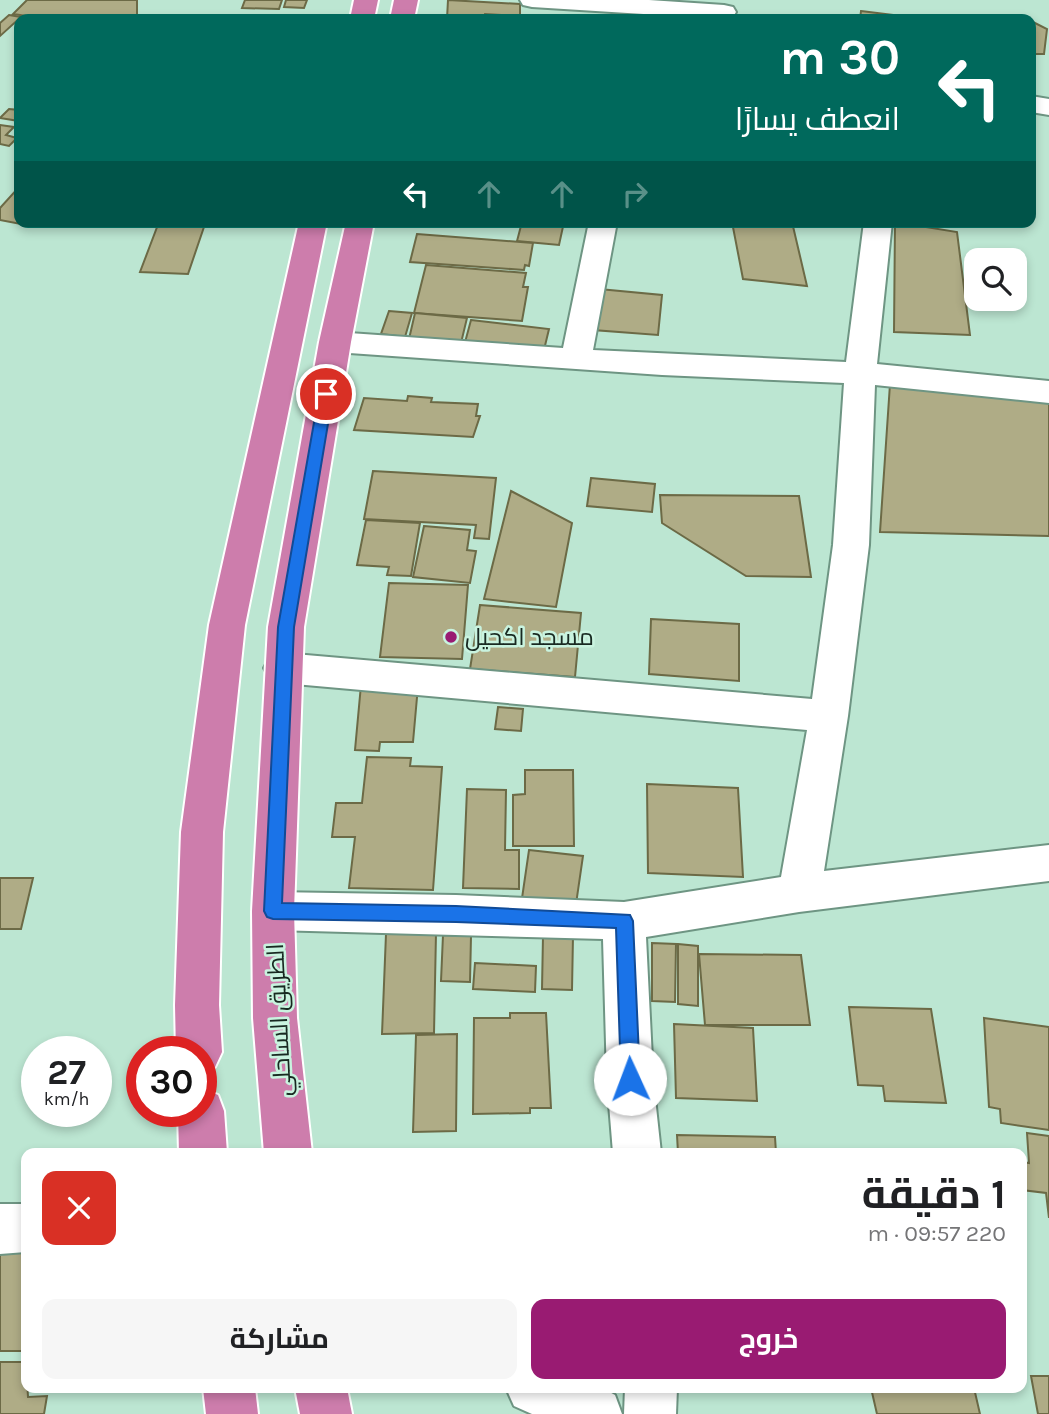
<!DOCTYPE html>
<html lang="ar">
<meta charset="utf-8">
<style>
:root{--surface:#fff;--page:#f6f6f6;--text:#202124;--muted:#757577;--accent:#991b72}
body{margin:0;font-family:Karla,Cairo,sans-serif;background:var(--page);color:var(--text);direction:rtl;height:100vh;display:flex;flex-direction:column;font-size:26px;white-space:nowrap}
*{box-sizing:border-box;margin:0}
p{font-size:23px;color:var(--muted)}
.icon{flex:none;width:38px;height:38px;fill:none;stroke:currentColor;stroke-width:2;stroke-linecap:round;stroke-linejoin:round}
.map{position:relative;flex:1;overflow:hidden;direction:ltr}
.details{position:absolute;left:21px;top:1148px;width:1006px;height:245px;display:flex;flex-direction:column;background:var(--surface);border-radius:14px;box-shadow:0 4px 10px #0003;direction:rtl}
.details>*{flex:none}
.guide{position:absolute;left:14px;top:14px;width:1022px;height:214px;border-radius:14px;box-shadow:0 4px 10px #0003;direction:rtl;background:#00695c;color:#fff;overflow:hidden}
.controls{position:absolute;left:964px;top:248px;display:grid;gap:14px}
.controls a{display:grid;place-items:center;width:63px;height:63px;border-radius:14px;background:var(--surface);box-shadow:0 4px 10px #0003;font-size:35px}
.speed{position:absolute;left:21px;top:1036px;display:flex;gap:14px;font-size:35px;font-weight:700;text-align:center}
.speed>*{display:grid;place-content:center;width:91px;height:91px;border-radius:50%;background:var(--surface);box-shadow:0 4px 10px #0003;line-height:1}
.speed small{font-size:18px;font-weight:400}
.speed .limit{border:10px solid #d22;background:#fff;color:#111}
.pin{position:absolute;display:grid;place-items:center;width:60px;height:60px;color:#fff;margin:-30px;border:4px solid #fff;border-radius:50%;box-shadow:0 2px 7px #0007}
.me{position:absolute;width:77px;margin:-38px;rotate:358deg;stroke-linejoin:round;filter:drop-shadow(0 0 5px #0008)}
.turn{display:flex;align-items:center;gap:24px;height:147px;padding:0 21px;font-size:32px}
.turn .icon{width:91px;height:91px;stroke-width:2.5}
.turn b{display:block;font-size:49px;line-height:60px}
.lanes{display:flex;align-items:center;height:66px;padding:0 21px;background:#0003;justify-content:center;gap:35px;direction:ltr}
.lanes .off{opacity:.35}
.round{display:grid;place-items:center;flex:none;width:74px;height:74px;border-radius:14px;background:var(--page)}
.headline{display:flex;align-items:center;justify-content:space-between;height:119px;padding:0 21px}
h1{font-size:42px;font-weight:700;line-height:52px}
.button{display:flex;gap:14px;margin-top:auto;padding:14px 21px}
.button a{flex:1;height:80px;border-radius:14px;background:var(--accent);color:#fff;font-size:28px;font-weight:700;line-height:80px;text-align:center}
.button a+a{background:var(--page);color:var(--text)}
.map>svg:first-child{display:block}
.building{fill:#afac86;stroke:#6c6a46;stroke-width:2}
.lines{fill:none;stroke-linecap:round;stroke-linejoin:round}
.minor-casing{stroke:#6e9583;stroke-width:4}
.highway-casing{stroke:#fff;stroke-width:4}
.minor{fill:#fff;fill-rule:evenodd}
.highway{fill:#cd7dac;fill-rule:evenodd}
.route{fill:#1a73e8;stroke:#114b97;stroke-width:2}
.poi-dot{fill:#991b72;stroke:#c9f3df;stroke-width:2.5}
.labels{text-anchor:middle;stroke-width:5;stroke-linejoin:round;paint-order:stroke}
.poi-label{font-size:24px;fill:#182921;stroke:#c9f3df;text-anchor:start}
.street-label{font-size:24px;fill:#182921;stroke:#c9f3df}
</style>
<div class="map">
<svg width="1049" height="1414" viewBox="0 0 1049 1414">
<rect width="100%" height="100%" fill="#bce6d2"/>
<g class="building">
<path d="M27,0H137V19H48L13,14Z"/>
<path d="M245,0H282L279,9L242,8Z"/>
<path d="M286,0H307L304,8L284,7Z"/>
<path d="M448,0L520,4V16L485,14L484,19H447Z"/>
<path d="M861,11L909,17L910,19H860Z"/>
<path d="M9,15L21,17L0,36V23Z"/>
<path d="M1031,21L1047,29L1044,54H1031Z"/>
<path d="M9,109L19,110V121L0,118Z"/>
<path d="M0,125L14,127L6,135L17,138L9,146L0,144Z"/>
<path d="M19,187V222H35L31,226L0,220V208Z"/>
<path d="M159,222L205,224L188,274L140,272Z"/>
<path d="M522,222H564L559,245L517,241Z"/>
<path d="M732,222H792L807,286L743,279Z"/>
<path d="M895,222L957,232L970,335L894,332Z"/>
<path d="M417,234L533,243L529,266L525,265L524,270L410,262Z"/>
<path d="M426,265L526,273L523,287H528L522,321L414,313Z"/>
<path d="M599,289L662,295L658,335L593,330Z"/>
<path d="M389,311L412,313L405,337L381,334Z"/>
<path d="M415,313L467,318L461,343L409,339Z"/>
<path d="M471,320L549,329L543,354L464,346Z"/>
<path d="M890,384L1049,403V536L880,532Z"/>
<path d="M408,396L432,398L431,402L478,404L476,416H480L473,437L354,430L364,398L407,401Z"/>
<path d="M373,471L496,478L489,539L474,538L476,525L364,519Z"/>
<path d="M591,478L655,484L652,512L587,506Z"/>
<path d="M511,491L572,523L556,607L484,599Z"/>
<path d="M660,495L799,496L811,577L746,576L662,523Z"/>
<path d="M366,520L420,523L411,576L387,575L389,567L357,565Z"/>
<path d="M424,526L470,530L467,550L476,551L470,583L413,577Z"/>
<path d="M389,583L468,585L462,659L380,657Z"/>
<path d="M480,605L581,613L575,677L470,669Z"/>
<path d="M651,619L739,624V681L649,674Z"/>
<path d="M361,685L418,686L413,742H380L379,751L355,750Z"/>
<path d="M498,707L523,709L521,731L495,729Z"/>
<path d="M367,757L411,758L410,766L442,767L433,890L349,888L355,837H332L336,803H362Z"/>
<path d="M525,770H573L574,846H513V795L525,794Z"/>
<path d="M647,784L738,788L743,877L648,873Z"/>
<path d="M467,789L506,790L505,850H519V889L463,888Z"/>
<path d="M529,850L583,856L575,911L521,905Z"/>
<path d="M0,878H33L21,929H0Z"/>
<path d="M436,933L434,1033L382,1034L386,934Z"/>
<path d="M443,935L471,936L470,982L441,981Z"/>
<path d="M543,936H573L572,990L542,989Z"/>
<path d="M652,943L676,944L675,1002L652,1001Z"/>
<path d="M678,944L698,946V1006L678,1004Z"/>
<path d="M699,954L801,955L810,1025H705Z"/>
<path d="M475,963L536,966L535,992L473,989Z"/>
<path d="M849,1007L931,1009L946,1103L885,1101L883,1086L858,1085Z"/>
<path d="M510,1013H546L551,1108H530V1113L473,1114L474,1018H510Z"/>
<path d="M984,1018L1049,1027V1130L1001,1123L1000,1109L989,1107Z"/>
<path d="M674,1024L753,1028L757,1101L676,1098Z"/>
<path d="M457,1034L456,1131L413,1132L416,1035Z"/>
<path d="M1027,1133L1049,1136V1218L1046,1193L1022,1190V1162L1029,1163Z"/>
<path d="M677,1135L775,1137L776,1153H678Z"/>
<path d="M0,1248L26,1249V1351H0Z"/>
<path d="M0,1362H26L28,1397L47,1396L44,1414H0Z"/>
<path d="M1031,1376H1049V1414H1038Z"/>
<path d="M871,1388H974L980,1414H877Z"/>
</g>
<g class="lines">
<g class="minor-casing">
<g id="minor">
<path d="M520,0H649L724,5L733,7L736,12L733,17L723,19L532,7L523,5Z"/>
<path d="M1031,96L1049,99V115L1031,112Z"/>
<path d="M589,222H617L593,350L846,362L864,222H892L877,364L1049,381V403L875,385L869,545L848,716L824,871L1049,845V881L799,912L646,937L653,1079L661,1153H613L607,1079L603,939L273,930L258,925L252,911L258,897L273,892L456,895L624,902L781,877L807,730L283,683L270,679L264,668L270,657L283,653L812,699L833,545L844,383L662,375L335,352L324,349L319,342L324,335L335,332L563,348Z"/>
<path d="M0,1204H26V1252L0,1254Z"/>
<path d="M506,1388H602L615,1395L622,1414H532L514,1406Z"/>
<path d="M625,1388H677L676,1414H624Z"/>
</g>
</g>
<g class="highway-casing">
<g id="highway">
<path d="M354,0H378L374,19H350Z"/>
<path d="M394,0H418L414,19H390Z"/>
<path d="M299,222H327L245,625L223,832L219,1005L222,1052L215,1067L201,1073V1052H176L175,1005L181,832L209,625Z"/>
<path d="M346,222H374L351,342L304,627L294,911L297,1018L312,1153H264L253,1018L252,911L268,627L319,342Z"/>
<path d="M201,1088L218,1095L224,1111L227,1153H179L178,1111H201Z"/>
<path d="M203,1388H255L258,1414H206Z"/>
<path d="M295,1388H347L352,1414H300Z"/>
</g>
</g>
<use href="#minor" class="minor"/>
<use href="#highway" class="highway"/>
</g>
<path class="route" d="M326,389L333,394L294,627L282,903L456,906L630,915L633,921L640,1079L637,1085L630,1088L623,1085L621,1079L616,928L456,922L273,919L267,917L264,911L278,627L319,394Z"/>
<circle class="poi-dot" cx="451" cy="637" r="7"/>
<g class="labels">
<g class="poi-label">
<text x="465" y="645">مسجد اكحيل</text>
</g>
<g class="street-label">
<text transform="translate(279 1020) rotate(-93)" y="8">الطريق الساحلي</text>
</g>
</g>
</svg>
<div class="controls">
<a><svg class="icon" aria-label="search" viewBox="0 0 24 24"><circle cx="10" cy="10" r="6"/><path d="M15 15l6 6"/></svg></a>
</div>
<div class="speed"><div>27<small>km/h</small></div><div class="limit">30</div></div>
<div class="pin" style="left:326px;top:394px;background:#d93025"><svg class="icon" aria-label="arrive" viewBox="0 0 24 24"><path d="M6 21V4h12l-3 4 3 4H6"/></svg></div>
<svg class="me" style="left:630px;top:1079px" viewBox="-20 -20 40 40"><circle r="19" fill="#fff"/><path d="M0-13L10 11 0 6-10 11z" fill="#1a73e8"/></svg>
<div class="guide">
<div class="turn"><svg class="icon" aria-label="left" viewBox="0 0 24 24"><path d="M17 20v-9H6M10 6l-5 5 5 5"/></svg><div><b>30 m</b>انعطف يسارًا</div></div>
<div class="lanes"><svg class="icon" aria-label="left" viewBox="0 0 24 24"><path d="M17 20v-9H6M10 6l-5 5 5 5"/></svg><svg class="icon off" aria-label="ahead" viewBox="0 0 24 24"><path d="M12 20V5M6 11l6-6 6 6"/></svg><svg class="icon off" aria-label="ahead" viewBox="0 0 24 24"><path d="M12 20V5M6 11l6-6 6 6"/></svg><svg class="icon off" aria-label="right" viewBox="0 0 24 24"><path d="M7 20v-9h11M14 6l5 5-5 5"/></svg></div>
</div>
<section class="details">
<div class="headline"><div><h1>1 دقيقة</h1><p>220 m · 09:57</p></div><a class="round" style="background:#d93025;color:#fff"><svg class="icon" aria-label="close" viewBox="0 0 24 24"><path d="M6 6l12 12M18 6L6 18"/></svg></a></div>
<div class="button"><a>خروج</a><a>مشاركة</a></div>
</section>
</div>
